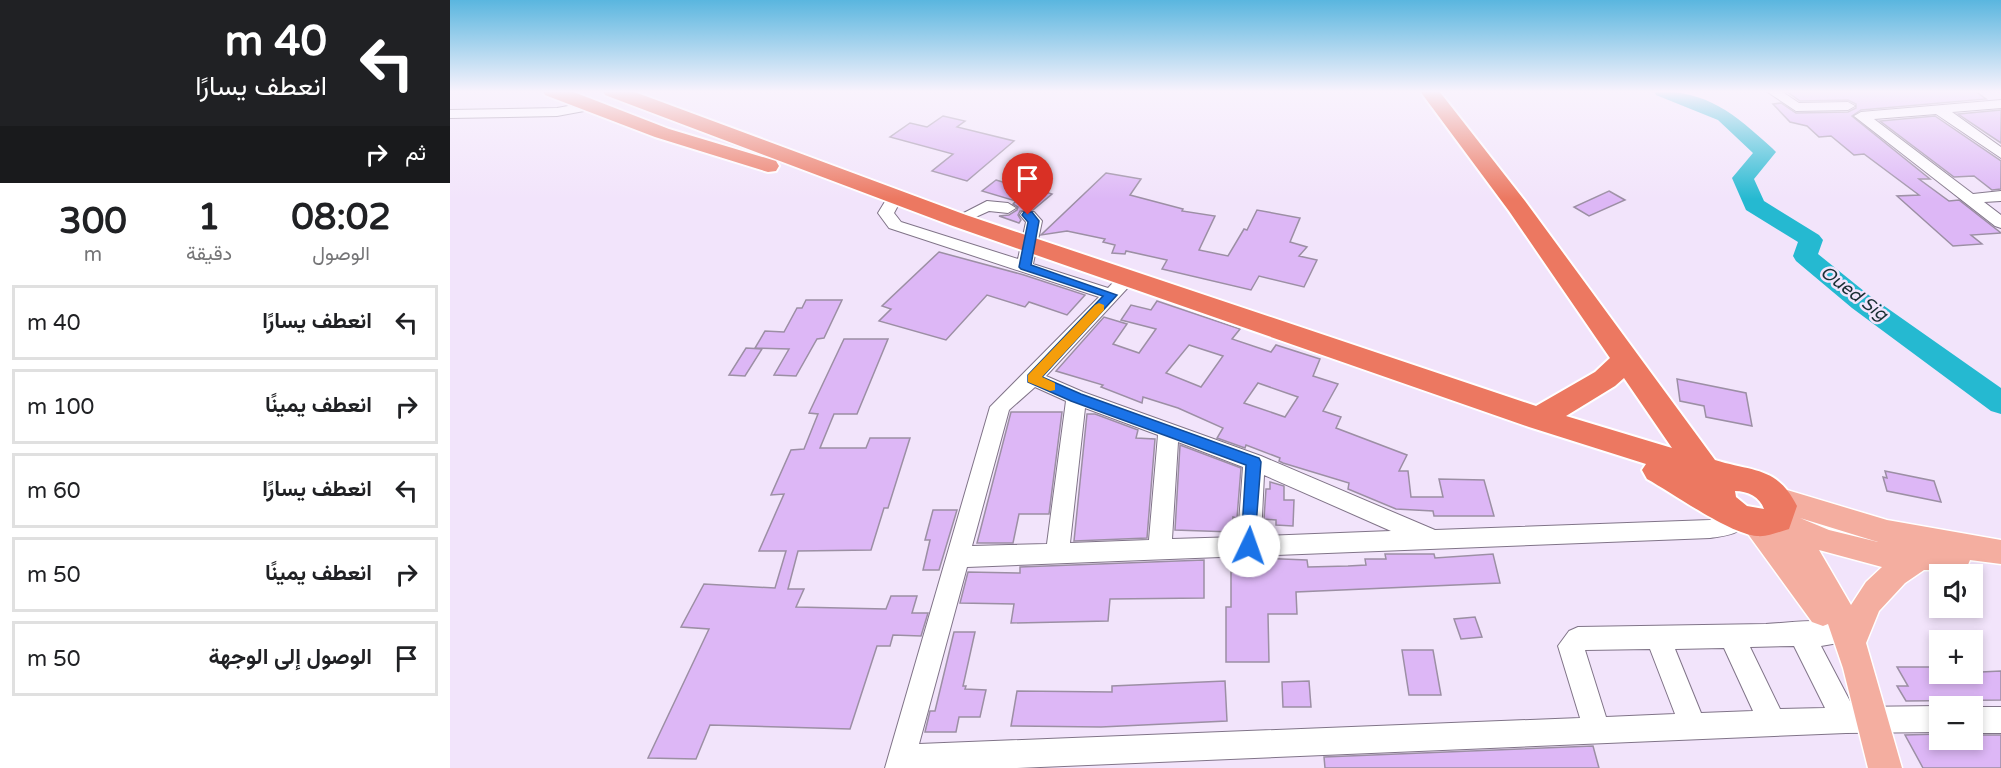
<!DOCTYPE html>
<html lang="ar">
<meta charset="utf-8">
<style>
:root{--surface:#fff;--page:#f2f2f2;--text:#202124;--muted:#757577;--line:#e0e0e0}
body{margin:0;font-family:"Varela Round",Vazirmatn,sans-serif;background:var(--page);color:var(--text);direction:rtl;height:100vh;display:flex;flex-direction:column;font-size:22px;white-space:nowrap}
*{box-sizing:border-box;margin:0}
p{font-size:20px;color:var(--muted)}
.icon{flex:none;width:33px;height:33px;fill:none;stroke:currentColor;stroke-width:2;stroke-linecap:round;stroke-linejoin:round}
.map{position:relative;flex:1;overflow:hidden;direction:ltr}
.side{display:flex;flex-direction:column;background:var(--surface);width:450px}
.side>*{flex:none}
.guide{background:#202124;color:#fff;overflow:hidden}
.fabs{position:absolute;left:1479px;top:564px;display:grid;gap:12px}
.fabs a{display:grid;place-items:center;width:54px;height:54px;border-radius:0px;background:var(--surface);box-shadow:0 3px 9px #0003;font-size:30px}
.pin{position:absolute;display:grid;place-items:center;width:51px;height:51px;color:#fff;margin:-62px -26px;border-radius:50% 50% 50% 0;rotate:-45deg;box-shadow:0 0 6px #0007}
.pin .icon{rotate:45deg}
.me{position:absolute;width:66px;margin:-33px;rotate:3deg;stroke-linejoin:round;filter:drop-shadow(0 0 4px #0008)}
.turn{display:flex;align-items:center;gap:21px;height:126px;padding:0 24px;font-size:27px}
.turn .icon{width:78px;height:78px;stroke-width:2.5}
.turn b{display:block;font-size:42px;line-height:51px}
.then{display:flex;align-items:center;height:57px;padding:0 24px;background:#0003;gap:12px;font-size:22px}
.eta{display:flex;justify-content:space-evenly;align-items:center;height:102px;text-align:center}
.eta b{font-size:36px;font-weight:700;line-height:42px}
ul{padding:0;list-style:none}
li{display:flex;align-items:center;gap:18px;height:75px;margin:0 12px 9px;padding:0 12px;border:3px solid var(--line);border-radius:0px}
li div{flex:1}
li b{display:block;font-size:22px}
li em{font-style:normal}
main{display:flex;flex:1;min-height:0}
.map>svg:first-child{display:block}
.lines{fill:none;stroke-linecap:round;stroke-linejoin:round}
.river{fill:#25b9d1;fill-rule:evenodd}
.building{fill:#ddb7f6;stroke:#9c8fa4;stroke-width:1.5;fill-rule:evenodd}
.minor-casing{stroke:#807488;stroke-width:2}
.major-casing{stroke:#fff;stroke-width:3}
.highway-casing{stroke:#fff;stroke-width:4}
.minor{fill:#fff;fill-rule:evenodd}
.major{fill:#f4aea0;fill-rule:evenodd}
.highway{fill:#ec7861;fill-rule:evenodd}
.route{fill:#1a73e8;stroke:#114b97;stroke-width:1.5}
.slow{fill:#f59e0b}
.labels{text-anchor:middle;stroke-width:5;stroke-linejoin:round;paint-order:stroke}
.water-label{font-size:18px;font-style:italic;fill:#192f34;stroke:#f2e4fb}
</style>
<main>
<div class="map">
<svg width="1551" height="768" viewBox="0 0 1551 768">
<rect width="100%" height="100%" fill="#f2e4fb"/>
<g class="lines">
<path class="river" d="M1204,91C1259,91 1283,113 1322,148L1326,152L1304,179L1314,201L1369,235L1373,240L1368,254L1420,296L1551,388V414L1541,411L1402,308L1346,261L1343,256L1348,242L1296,210L1282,178L1303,153L1268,120L1206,95Z"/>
</g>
<g class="building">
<path d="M1336,91H1525L1536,99L1411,110L1402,116L1480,179H1469L1499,201L1509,200L1551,233L1521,235L1532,244L1503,246L1447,196L1469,195L1414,154L1404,155L1381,136L1369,137L1357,126L1340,122L1323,104L1331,103L1346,113L1398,112L1406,108V104L1398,100L1350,101Z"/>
<path d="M1551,110V143L1508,114Z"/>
<path d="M493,116L515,121L507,127L564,141L517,181L482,171L503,154L440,137L460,123L477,127Z"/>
<path d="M1485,116L1551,161V189L1542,190L1524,176L1504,177L1430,121Z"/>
<path d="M656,173L691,179L680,195L733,209L732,211L765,216L749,250L778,256L794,229L797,230L807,210L850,218L840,242L857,247L849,256L867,260L854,287L809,276L801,290L712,269L717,260L676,251L675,254L662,253L665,245L653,242L655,239L617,231L591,235Z"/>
<path d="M546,180L580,190L583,188L602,194L583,210L570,211L568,215L571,220L569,223L549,216L559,215L567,210L568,207L563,204L566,201L532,191Z"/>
<path d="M1159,191L1175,200L1139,216L1124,207Z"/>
<path d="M489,252L574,275L635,295L617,315L579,302L575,307L537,295L496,340L429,321L441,309L432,306Z"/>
<path d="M356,300H392L374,338L367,339L346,376L324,375L339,349L305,348L315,331L334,332L347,308H352Z"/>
<path d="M707,301L790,329L782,339L821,352L826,345L870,359L863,376L888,384L873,411L891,417L886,428L957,455L949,471H958L961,497H993L989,479L1034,480L1044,516H984L983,511L946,509L898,489L899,483L833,463L829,461L830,458L796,445L795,448L767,438L773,428L728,408L693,397L692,403L651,387L653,385L606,371L654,317L677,324L663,344L689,353L706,329L671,320L681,305L701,310ZM739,345L773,356L751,387L716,373ZM808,383L848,397L835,417L794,403Z"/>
<path d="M394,339H438L407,414H384L370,448H416L420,438H460L438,508H434L421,550L348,551L338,589H354L346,607L436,609L441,596H467L462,613H478L471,636L443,635L440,646H427L400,729L260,725L246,759L198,758L259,629L231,627L254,584L325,588L336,551H309L334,494L321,495L341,450L354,449L368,414L359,413Z"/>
<path d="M296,348L312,349L295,376L279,375Z"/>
<path d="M1227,379L1296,393L1302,426L1256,417L1254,406L1230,401Z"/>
<path d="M561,412H612L599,514H569L563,543H527Z"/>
<path d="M637,414H645L688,430L686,438L705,439L697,538L624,541Z"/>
<path d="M730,445L791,468L787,518L783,517L782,532L725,530Z"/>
<path d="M1435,471L1484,481L1491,502L1437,491L1433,477L1437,478Z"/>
<path d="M820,482L834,486V500H844L843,526L826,525V520L814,519L816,489H820Z"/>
<path d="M483,510H507L489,570H473L480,540H475Z"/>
<path d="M935,554H984L985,558L1043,554L1050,583L846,592L847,614H818L819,662H776V607H781V572H797V567L810,568V558L857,560L858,567L898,566L916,565L915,559H936Z"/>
<path d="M754,560V598L660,599L658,621L561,623L564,604L510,603L518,572L570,573V567Z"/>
<path d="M1025,617L1032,637L1011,639L1004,619Z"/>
<path d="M504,632H525L513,686H516L515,689L536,690L530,717H509L506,732H475L480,711H485Z"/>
<path d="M952,650H983L991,695H959Z"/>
<path d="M1447,667H1490V674L1551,671V700L1456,701L1447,686H1458Z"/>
<path d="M775,681L777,721L651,727L561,726L567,691L662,692V686Z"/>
<path d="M859,681L861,707H833L832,682Z"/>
<path d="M1490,734V740H1522V735H1551V768H1473L1455,735Z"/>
<path d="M1143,746L1149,768H875L874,757Z"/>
</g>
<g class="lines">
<g class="minor-casing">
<g id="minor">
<path d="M1316,91H1331L1349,103L1398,102L1405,106L1398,110L1346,111Z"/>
<path d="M1551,100V108L1502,112L1551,147V158L1486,114L1424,119L1523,194L1551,191V201L1534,202L1551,215V228L1545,226L1404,116L1411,112Z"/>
<path d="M140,102L145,103V109L107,116L0,118V110L107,108Z"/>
<path d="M444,193L452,198L444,213L451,222L568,259L576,222L570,215L572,212H584L592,221L583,264L658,288L672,273H684L687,277L684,281L596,376L633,392L811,456L985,530L1260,520L1274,517L1290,509L1298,511L1301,518C1293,534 1276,536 1260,538L517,567L469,744L1130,718L1108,646L1119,631L1128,627C1191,626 1253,625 1316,624C1340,623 1371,617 1394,626L1397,634L1394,642L1371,646L1403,707L1490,706V732L1396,733L567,768H435L540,407L649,297L439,228L428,213L439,195ZM585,387L616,401L597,544L522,546L559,410ZM635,408L708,435L699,540L620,543ZM728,442L793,467L788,537L722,539ZM814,475L941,531L811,536ZM1344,646L1375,708L1330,709L1300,647ZM1274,648L1303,711L1251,713L1225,649ZM1200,649L1225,714L1156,717L1135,650Z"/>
<path d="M537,201L558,203L566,208L558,213L539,211L508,225L500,220Z"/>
<rect x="1522" y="707" width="29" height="26"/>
</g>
</g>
<g class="major-casing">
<path id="major" d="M1327,487L1437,520L1551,540V564L1520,560L1517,567L1507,570H1474L1455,583L1429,611L1416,643L1452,768H1418L1393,668L1378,624L1373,626L1362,622L1290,523L1294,515L1304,511L1314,515L1325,510L1333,512L1317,506L1313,498L1317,490ZM1350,518L1428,542L1379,530ZM1369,550L1432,567L1416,582L1401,605Z"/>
</g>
<g class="highway-casing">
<g id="highway">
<path d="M93,91H121L219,129L326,161L329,166L326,171L318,172L205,137L95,95Z"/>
<path d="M153,91H182L516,215L1086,406L1145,372L1160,358L1059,211L970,91H989L1075,201L1265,460C1303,472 1327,466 1347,506L1339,529C1328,532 1318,537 1307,536C1280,534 1224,494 1197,479L1192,470L1196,464L1079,427L500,225L155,95ZM1174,378L1222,448L1116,416L1165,386ZM1285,491C1298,491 1310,497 1314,509L1297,506L1286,497Z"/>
</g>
</g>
<use href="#minor" class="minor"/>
<use href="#major" class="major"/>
<use href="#highway" class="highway"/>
</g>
<linearGradient id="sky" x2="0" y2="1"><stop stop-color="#5ab6df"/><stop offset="0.46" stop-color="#f9f3fd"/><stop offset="1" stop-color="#f9f3fd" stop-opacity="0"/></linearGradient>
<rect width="1551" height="199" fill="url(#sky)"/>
<path class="route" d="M574,212H582L589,221L581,265L667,295L592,377L631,394L809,458L811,462L804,551H793L791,546L796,465L621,401L578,382V375L653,296L571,269L569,267L578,222L572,215Z"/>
<path class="slow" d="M649,303L654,305V310L592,377L605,383V390L600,391L578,382V375L645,305Z"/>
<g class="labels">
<g class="water-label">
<text transform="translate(1404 293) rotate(37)" y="6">Oued Sig</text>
</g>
</g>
</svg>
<div class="fabs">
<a><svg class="icon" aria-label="sound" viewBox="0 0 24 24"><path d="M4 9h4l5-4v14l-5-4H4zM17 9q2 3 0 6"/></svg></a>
<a>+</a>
<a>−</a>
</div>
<div class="pin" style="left:578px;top:215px;background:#d93025"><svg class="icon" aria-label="arrive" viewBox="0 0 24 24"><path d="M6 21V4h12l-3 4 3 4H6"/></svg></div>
<svg class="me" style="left:799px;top:546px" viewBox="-20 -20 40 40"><circle r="19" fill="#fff"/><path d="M0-13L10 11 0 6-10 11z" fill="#1a73e8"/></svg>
</div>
<section class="side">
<div class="guide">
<div class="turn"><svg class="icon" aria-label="left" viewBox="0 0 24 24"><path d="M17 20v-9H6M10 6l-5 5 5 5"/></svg><div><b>40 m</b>انعطف يسارًا</div></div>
<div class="then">ثم<svg class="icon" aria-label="right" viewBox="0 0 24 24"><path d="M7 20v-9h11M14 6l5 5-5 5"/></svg></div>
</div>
<div class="eta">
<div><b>08:02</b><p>الوصول</p></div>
<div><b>1</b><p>دقيقة</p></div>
<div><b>300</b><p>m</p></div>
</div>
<ul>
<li><svg class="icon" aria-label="left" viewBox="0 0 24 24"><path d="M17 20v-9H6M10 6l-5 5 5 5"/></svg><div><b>انعطف يسارًا</b></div><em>40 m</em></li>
<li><svg class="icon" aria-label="right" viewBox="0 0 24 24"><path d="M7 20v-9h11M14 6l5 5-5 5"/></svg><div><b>انعطف يمينًا</b></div><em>100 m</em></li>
<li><svg class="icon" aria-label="left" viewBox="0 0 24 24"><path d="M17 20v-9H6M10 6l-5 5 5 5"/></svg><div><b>انعطف يسارًا</b></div><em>60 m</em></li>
<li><svg class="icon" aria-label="right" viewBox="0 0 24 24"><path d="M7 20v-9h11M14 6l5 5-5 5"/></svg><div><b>انعطف يمينًا</b></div><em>50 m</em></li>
<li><svg class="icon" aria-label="arrive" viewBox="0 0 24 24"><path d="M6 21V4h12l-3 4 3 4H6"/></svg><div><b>الوصول إلى الوجهة</b></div><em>50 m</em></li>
</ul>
</section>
</main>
